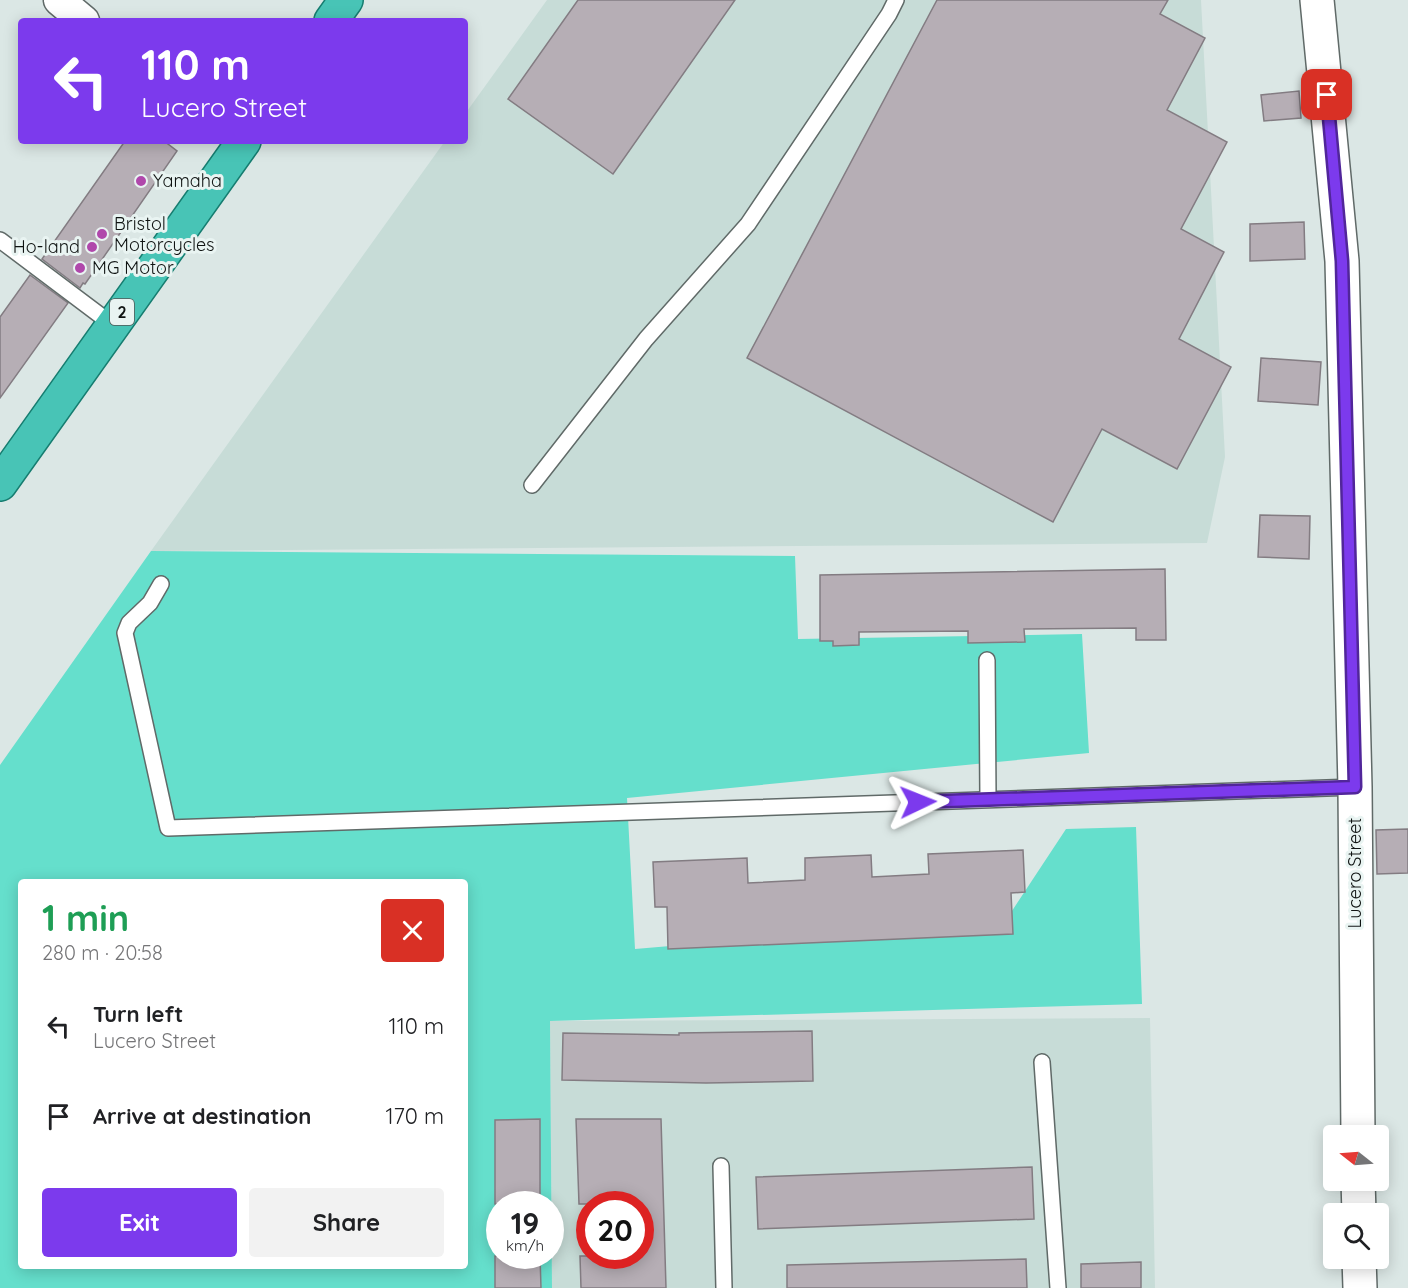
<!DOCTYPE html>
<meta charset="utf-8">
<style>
:root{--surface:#fff;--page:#f2f2f2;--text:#202124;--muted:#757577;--accent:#7c3aed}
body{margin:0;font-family:Quicksand,sans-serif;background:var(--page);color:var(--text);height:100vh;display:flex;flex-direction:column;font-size:22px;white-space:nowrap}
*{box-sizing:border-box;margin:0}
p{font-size:20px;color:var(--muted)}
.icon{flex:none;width:33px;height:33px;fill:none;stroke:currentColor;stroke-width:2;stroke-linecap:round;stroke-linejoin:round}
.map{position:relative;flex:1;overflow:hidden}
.sheet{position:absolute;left:18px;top:879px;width:450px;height:390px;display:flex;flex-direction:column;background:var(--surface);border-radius:6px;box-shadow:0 3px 15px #0003}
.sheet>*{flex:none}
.guide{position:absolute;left:18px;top:18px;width:450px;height:126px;border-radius:6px;box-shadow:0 3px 15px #0003;background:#7c3aed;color:#fff;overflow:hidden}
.needle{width:39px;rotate:287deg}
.buttons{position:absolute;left:1323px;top:1125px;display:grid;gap:12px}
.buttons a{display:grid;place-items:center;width:66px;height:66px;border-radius:6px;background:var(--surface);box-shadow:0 3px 15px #0003;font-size:30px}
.speed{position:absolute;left:486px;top:1191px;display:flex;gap:12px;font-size:30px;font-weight:700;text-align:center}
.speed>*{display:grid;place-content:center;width:78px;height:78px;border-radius:50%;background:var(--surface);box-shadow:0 3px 15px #0003;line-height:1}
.speed small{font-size:15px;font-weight:400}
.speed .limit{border:9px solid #d22;background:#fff;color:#111}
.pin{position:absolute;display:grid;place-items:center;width:51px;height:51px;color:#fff;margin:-26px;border-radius:12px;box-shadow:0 3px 9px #0006}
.me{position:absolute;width:66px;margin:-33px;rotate:88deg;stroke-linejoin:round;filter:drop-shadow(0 0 4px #0008)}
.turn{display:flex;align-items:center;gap:21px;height:126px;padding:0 24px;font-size:27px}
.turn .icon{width:78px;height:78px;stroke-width:2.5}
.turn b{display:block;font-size:42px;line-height:51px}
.round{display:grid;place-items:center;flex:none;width:63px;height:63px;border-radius:6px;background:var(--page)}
.headline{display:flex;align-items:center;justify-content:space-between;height:102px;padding:0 24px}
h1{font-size:36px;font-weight:800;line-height:45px;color:#1e9e55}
.button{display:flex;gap:12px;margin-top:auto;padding:12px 24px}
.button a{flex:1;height:69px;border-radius:6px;background:var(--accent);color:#fff;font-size:24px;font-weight:800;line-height:69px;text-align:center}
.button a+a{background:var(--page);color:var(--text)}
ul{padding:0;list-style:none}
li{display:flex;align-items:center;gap:18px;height:90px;padding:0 24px}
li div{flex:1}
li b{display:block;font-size:22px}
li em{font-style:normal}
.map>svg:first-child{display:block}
.built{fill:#c7dcd7;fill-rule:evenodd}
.green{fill:#65dfcc;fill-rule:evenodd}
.building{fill:#b6aeb5;stroke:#837c82;stroke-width:1.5}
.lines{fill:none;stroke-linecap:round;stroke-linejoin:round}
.service-casing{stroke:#606a68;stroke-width:18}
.minor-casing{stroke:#606a68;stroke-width:33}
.tertiary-casing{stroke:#606a68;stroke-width:36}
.trunk-casing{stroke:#167d70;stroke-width:36}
.service{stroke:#fff;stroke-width:15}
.minor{stroke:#fff;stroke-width:30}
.tertiary{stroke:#fff;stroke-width:33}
.trunk{stroke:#48c4b6;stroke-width:33}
.route-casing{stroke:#51269a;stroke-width:15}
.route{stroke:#7c3aed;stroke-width:10}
.poi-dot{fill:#b048ab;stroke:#e9f4f2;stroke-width:2}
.labels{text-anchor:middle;stroke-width:6;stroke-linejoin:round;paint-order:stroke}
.shield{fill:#e9f4f2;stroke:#505655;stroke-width:1.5}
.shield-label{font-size:16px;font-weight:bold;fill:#0f1312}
.poi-label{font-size:18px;fill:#0f1312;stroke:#e9f4f2;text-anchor:start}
.street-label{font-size:18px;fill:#0f1312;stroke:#e9f4f2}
</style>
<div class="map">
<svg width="1408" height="1288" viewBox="0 0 1408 1288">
<rect width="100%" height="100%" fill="#dbe7e5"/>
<g class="built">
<path d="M547,0H1201L1225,457L1207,543L151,551L445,141H465V114Z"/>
<path d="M1150,1018L1155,1288H552L550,1021ZM590,1204H640V1256H590Z"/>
</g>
<path class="green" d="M151,551L795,556L798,639L1082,634L1089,753L627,798L635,949L1008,917L1066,829L1136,827L1142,1004L550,1021L552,1288H0V765ZM21,882H465V1266H21ZM500,1204H550V1256H500Z"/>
<g class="building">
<path d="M578,0H735L613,174L508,99Z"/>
<path d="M937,0H1168L1160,14L1205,38L1167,110L1227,142L1181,229L1224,252L1179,339L1231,367L1177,469L1102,429L1053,522L747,358Z"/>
<path d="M1299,91L1301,118L1264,121L1261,95Z"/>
<path d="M125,141H164L177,151L85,284L83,283L80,288L42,259Z"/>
<path d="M1304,222L1305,259L1250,261V224Z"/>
<path d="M30,275L68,303L0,398V317Z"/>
<path d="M1261,358L1321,362L1318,405L1258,401Z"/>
<path d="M1260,515L1310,516L1309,559L1258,557Z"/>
<path d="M1165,569L1166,640H1136V628L1024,629L1025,642L968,643V631L859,632V645L833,646V641H820V575Z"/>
<path d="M1408,829V873L1377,874L1376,830Z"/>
<path d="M1023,850L1025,892L1011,893L1013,934L668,949L667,907H655L653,862L747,858L748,883L805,880V858L871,855L872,877L929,874L928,854Z"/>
<path d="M812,1031L813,1081L706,1083L562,1080L563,1033L679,1035V1033Z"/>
<path d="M540,1119V1204H495V1120Z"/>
<path d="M576,1119H661L666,1288H581L580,1256H640V1204H579Z"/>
<path d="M1032,1167L1034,1219L758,1229L756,1177Z"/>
<path d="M495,1256H540L541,1288H495Z"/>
<path d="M1026,1259L1027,1288H787V1265Z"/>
<path d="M1141,1262V1288H1081V1264Z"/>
</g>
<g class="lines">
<g class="service-casing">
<g id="service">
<path d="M0,240L113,325"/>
<path d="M532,485L646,339L748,224L889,14L896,0"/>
<path d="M161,584L150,603L129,623L125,633L168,828L1355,787"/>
<path d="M987,660L988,799"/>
<path d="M1042,1062L1058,1288"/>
<path d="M721,1166L724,1288"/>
</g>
</g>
<g class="minor-casing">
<path id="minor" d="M59,0L84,21"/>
</g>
<g class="tertiary-casing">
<g id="tertiary">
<path d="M1317,0L1342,261L1355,787L1358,1136"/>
<path d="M1358,1180L1359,1214"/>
<path d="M1359,1258L1360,1288"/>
</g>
</g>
<g class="trunk-casing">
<g id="trunk">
<path d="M331,21L346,0"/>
<path d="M0,484L244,141"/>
</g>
</g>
<use href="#service" class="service"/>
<use href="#minor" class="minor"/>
<use href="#tertiary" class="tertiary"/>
<use href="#trunk" class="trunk"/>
</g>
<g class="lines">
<g class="route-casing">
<path id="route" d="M918,802L1355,787L1342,261L1327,95"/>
</g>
<use href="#route" class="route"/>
</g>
<g class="poi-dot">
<circle cx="141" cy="181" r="6"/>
<circle cx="102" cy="234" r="6"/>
<circle cx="92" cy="247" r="6"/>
<circle cx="80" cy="268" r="6"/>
</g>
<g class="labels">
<rect class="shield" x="110" y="299" width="24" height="26" rx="4.5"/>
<g class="shield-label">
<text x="122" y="318">2</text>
</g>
<g class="poi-label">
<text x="153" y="187">Yamaha</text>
<text x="114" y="230">Bristol<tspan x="114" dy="21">Motorcycles</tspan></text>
<text x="80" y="253" text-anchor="end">Ho-land</text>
<text x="92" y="274">MG Motor</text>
</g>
<g class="street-label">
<text transform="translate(1355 873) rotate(-90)" y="6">Lucero Street</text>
</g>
</g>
</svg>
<div class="buttons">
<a><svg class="needle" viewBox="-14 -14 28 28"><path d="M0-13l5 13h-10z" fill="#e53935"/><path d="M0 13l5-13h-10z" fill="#757577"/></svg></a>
<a><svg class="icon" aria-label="search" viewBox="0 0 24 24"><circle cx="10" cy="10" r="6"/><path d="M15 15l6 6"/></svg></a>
</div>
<div class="speed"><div>19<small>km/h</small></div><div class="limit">20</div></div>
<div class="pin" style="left:1327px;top:95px;background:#d93025"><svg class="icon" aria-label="arrive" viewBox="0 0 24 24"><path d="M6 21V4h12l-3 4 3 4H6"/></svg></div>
<svg class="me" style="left:918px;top:802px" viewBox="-20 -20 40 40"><path d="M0-17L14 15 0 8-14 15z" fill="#7c3aed" stroke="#fff" stroke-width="4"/></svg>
<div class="guide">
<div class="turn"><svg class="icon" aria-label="left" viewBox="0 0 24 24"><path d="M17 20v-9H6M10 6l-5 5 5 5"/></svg><div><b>110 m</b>Lucero Street</div></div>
</div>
<section class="sheet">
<div class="headline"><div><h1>1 min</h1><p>280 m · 20:58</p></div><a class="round" style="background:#d93025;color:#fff"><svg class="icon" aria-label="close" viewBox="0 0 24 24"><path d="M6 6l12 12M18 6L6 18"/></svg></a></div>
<ul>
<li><svg class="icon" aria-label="left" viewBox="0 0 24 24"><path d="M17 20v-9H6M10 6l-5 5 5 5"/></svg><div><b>Turn left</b><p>Lucero Street</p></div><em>110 m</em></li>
<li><svg class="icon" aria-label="arrive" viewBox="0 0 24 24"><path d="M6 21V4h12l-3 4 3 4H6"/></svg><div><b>Arrive at destination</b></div><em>170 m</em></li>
</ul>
<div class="button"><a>Exit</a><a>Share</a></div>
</section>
</div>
